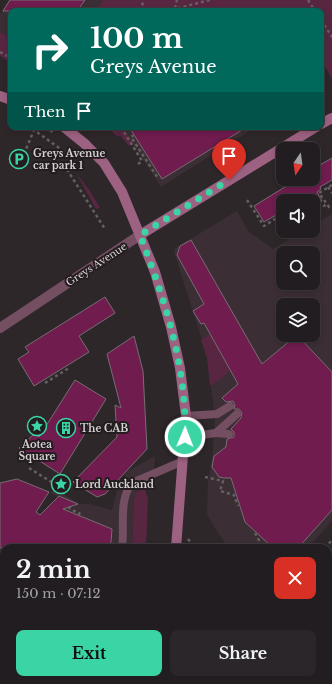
<!DOCTYPE html>
<meta charset="utf-8">
<style>
:root{--surface:#221d20;--page:#2a2629;--text:#f1f3f6;--muted:#a2a2a5;--line:#3f3b3e;--accent:#3ad4a5}
body{margin:0;font-family:"Libre Baskerville",serif;background:var(--page);color:var(--text);height:100vh;display:flex;flex-direction:column;font-size:15px;white-space:nowrap}
*{box-sizing:border-box;margin:0}
p{font-size:13px;color:var(--muted)}
.icon{flex:none;width:22px;height:22px;fill:none;stroke:currentColor;stroke-width:2;stroke-linecap:round;stroke-linejoin:round}
.map{position:relative;flex:1;overflow:hidden}
.details{position:absolute;left:0px;top:544px;width:332px;height:140px;display:flex;flex-direction:column;background:var(--surface);border-radius:12px 12px 0 0;box-shadow:0 2px 6px #0003,0 0 0 1px var(--line)}
.details>*{flex:none}
.hud{position:absolute;left:8px;top:8px;width:316px;height:122px;border-radius:8px;box-shadow:0 2px 6px #0003,0 0 0 1px var(--line);background:#00695c;color:#fff;overflow:hidden}
.needle{width:26px;rotate:193deg}
.tools{position:absolute;left:276px;top:142px;display:grid;gap:8px}
.tools a{display:grid;place-items:center;width:44px;height:44px;border-radius:8px;background:var(--surface);box-shadow:0 2px 6px #0003,0 0 0 1px var(--line);font-size:20px}
.pin{position:absolute;display:grid;place-items:center;width:34px;height:34px;color:#fff;margin:-41px -17px;border-radius:50% 50% 50% 0;rotate:-45deg;box-shadow:0 0 4px #0007}
.pin .icon{rotate:45deg}
.me{position:absolute;width:44px;margin:-22px;rotate:1deg;stroke-linejoin:round;filter:drop-shadow(0 0 3px #0008)}
.turn{display:flex;align-items:center;gap:14px;height:84px;padding:0 16px;font-size:18px}
.turn .icon{width:52px;height:52px;stroke-width:2.5}
.turn b{display:block;font-size:28px;line-height:34px}
.then{display:flex;align-items:center;height:38px;padding:0 16px;background:#0003;gap:8px;font-size:15px}
.round{display:grid;place-items:center;flex:none;width:42px;height:42px;border-radius:8px;background:var(--page)}
.head{display:flex;align-items:center;justify-content:space-between;height:68px;padding:0 16px}
h1{font-size:24px;font-weight:700;line-height:30px}
.button{display:flex;gap:8px;margin-top:auto;padding:8px 16px}
.button a{flex:1;height:46px;border-radius:8px;background:var(--accent);color:#111;font-size:16px;font-weight:700;line-height:46px;text-align:center}
.button a+a{background:var(--page);color:var(--text)}
.map>svg:first-child{display:block}
.built{fill:#3b2e35;fill-rule:evenodd}
.green{fill:#592642}
.building{fill:#701c4f;stroke:#766e72}
.lines{fill:none;stroke-linecap:round;stroke-linejoin:round}
.path{stroke:#655f62;stroke-width:2.5;stroke-dasharray:3 3;stroke-linecap:butt}
.lane{stroke:#744e61;stroke-width:8}
.street{stroke:#744e61;stroke-width:10}
.secondary{stroke:#9d6181;stroke-width:10}
.secondary-bridge{stroke:#9d6181;stroke-width:10}
.route{stroke:#3ad4a5;stroke-width:7;stroke-dasharray:0 12.6}
.labels{text-anchor:middle;stroke-width:4;stroke-linejoin:round;paint-order:stroke}
.poi-label{font-size:10px;font-weight:bold;fill:#d5d0d3;stroke:#241d20;text-anchor:start}
.street-label{font-size:10px;fill:#d5d0d3;stroke:#241d20}
</style>
<div class="map">
<svg width="332" height="684" viewBox="0 0 332 684">
<rect width="100%" height="100%" fill="#2d272a"/>
<g class="built">
<path d="M9,0H103L96,11H11V39L0,32V14Z"/>
<path d="M128,127H256L161,187L124,130Z"/>
<path d="M237,211L248,231L273,249L303,231H313V225L332,214V521L308,548H229L214,527L207,514L208,483L213,451L215,417L207,356L174,252L175,248ZM283,253H313V283H283ZM283,305H313V335H283Z"/>
<path d="M155,456L152,491L142,489L135,493L134,499L132,548H44L60,498L51,493L54,488L79,504H90L112,510L117,490L128,471Z"/>
<path d="M332,598V684H277V680H328V602Z"/>
</g>
<g class="green">
<path d="M103,0H332V79L321,59V11H96Z"/>
<path d="M0,32L11,39V63L0,56Z"/>
<path d="M107,127H128L124,130L133,143L129,146L120,135L118,137Z"/>
<path d="M76,173L90,191L100,208L96,209Z"/>
<path d="M210,334L229,368L228,373L212,385H210L207,358L201,340Z"/>
<path d="M142,489H145L148,499L146,548H132L134,499L135,493Z"/>
<path d="M67,680H109L106,684H74Z"/>
</g>
<g class="building">
<path d="M10,0H85L77,11H3Z"/>
<path d="M129,127H247L162,179Z"/>
<path d="M332,158V180L320,187L321,189L317,192L322,201H283V211L264,222L254,206L298,179H313V169Z"/>
<path d="M191,240L262,364L297,335L332,372V510L298,548H273L245,522L231,478H224L219,477L212,467L214,456L226,447L227,439L234,437V432L231,429L241,418L242,413L239,409H234L235,405L233,401L226,402L222,398L238,384L204,323L201,324L193,311L204,304L177,255L180,246Z"/>
<path d="M105,297L115,313L79,336L89,352L34,386L18,359L29,352L25,347Z"/>
<path d="M134,336L143,371L147,449L105,494L97,497L73,482L117,437L115,405L121,408L107,354Z"/>
<path d="M75,380L106,399L60,474L19,448L34,434L39,437Z"/>
<path d="M17,479L49,492L36,512L40,515L59,496L78,504L63,509L112,529L111,542L107,548H0V483Z"/>
</g>
<g class="lines">
<g class="path">
<path d="M308,0L315,11"/>
<path d="M175,8L177,0"/>
<path d="M140,11L144,0"/>
<path d="M166,11L210,0"/>
<path d="M321,20L332,37"/>
<path d="M0,52L11,58"/>
<path d="M45,127L54,133"/>
<path d="M121,127L142,161L137,165"/>
<path d="M134,135L131,137L158,178"/>
<path d="M24,154L34,130L73,158L77,153"/>
<path d="M73,158L68,171L105,229"/>
<path d="M332,185L319,193L329,207L332,205"/>
<path d="M328,187L332,193"/>
<path d="M247,200L264,226L283,214"/>
<path d="M313,213L327,204"/>
<path d="M45,383L69,368"/>
<path d="M29,468L53,483"/>
<path d="M205,477L223,481L220,491L234,495L238,506"/>
<path d="M68,507L79,514L80,512"/>
<path d="M255,533L260,542L258,548"/>
<path d="M188,539L195,548"/>
<path d="M325,548L332,540"/>
<path d="M4,623V624"/>
<path d="M50,680L65,684"/>
<path d="M158,684L163,680"/>
<path d="M257,684L265,680"/>
</g>
<g class="lane">
<path d="M186,416L217,414L230,406"/>
<path d="M216,433L229,434"/>
<path d="M185,437L216,433L237,414"/>
<path d="M122,548C125,528 118,500 132,483L183,461"/>
</g>
<path class="street" d="M0,328L140,235"/>
<g class="secondary">
<path d="M0,96L11,100"/>
<path d="M321,124L332,118"/>
<path d="M85,144L104,163L122,192L155,272L171,327L180,368L186,416L176,548"/>
<path d="M140,235L316,127"/>
<path d="M328,569L332,565"/>
<path d="M234,680L239,684"/>
<path d="M128,684L130,680"/>
<path d="M207,684L213,680"/>
</g>
<path class="secondary-bridge" d="M64,127L85,144"/>
</g>
<g class="lines">
<path class="route" d="M185,437C187,367 165,300 140,235L229,180"/>
</g>
<defs>
<g id="parking-ring" transform="scale(1)"><circle r="9.5" fill="#241d20" stroke="#3ad4a5" stroke-width="1.5"/><path d="M-3.5-5.5H1a3.5 3.5 0 0 1 0 7H-1V5.5H-3.5ZM-1-3.4V-.6H.8a1.4 1.4 0 0 0 0-2.8Z" fill="#3ad4a5"/></g>
<g id="sight-ring" transform="scale(1)"><circle r="9.5" fill="#241d20" stroke="#3ad4a5" stroke-width="1.5"/><path d="M0-6L1.8-2.2L6-1.7L2.9 1.2L3.7 5.4L0 3.3L-3.7 5.4L-2.9 1.2L-6-1.7L-1.8-2.2Z" fill="#3ad4a5"/></g>
<g id="building-ring" transform="scale(1)"><circle r="9.5" fill="#241d20" stroke="#3ad4a5" stroke-width="1.5"/><path d="M-4-6H4V6H1V3H-1V6H-4ZM-2.5-4.3h1.7v1.8h-1.7ZM.8-4.3h1.7v1.8H.8ZM-2.5-1h1.7V.8h-1.7ZM.8-1h1.7V.8H.8Z" fill="#3ad4a5"/></g>
</defs>
<g fill-rule="evenodd">
<use href="#parking-ring" x="19" y="159"/>
<use href="#sight-ring" x="37" y="426"/>
<use href="#building-ring" x="66" y="428"/>
<use href="#sight-ring" x="61" y="484"/>
</g>
<g class="labels">
<g class="poi-label">
<text x="33" y="157">Greys Avenue<tspan x="33" dy="12">car park 1</tspan></text>
<text x="80" y="432">The CAB</text>
<text x="37" y="448" text-anchor="middle">Aotea<tspan x="37" dy="12">Square</tspan></text>
<text x="75" y="488">Lord Auckland</text>
</g>
<g class="street-label">
<text transform="translate(96 264) rotate(-33)" y="4">Greys Avenue</text>
</g>
</g>
</svg>
<div class="tools">
<a><svg class="needle" viewBox="-14 -14 28 28"><path d="M0-13l5 13h-10z" fill="#e53935"/><path d="M0 13l5-13h-10z" fill="#a2a2a5"/></svg></a>
<a><svg class="icon" aria-label="sound" viewBox="0 0 24 24"><path d="M4 9h4l5-4v14l-5-4H4zM17 9q2 3 0 6"/></svg></a>
<a><svg class="icon" aria-label="search" viewBox="0 0 24 24"><circle cx="10" cy="10" r="6"/><path d="M15 15l6 6"/></svg></a>
<a><svg class="icon" aria-label="layers" viewBox="0 0 24 24"><path d="M12 4l9 5-9 5-9-5zM3 14l9 5 9-5"/></svg></a>
</div>
<div class="pin" style="left:229px;top:180px;background:#d93025"><svg class="icon" aria-label="arrive" viewBox="0 0 24 24"><path d="M6 21V4h12l-3 4 3 4H6"/></svg></div>
<svg class="me" style="left:185px;top:437px" viewBox="-20 -20 40 40"><circle r="17" fill="#3ad4a5" stroke="#fff" stroke-width="3"/><path d="M0-11L8 9 0 5-8 9z" fill="#fff"/></svg>
<div class="hud">
<div class="turn"><svg class="icon" aria-label="right" viewBox="0 0 24 24"><path d="M7 20v-9h11M14 6l5 5-5 5"/></svg><div><b>100 m</b>Greys Avenue</div></div>
<div class="then">Then<svg class="icon" aria-label="arrive" viewBox="0 0 24 24"><path d="M6 21V4h12l-3 4 3 4H6"/></svg></div>
</div>
<section class="details">
<div class="head"><div><h1>2 min</h1><p>150 m · 07:12</p></div><a class="round" style="background:#d93025;color:#fff"><svg class="icon" aria-label="close" viewBox="0 0 24 24"><path d="M6 6l12 12M18 6L6 18"/></svg></a></div>
<div class="button"><a>Exit</a><a>Share</a></div>
</section>
</div>
